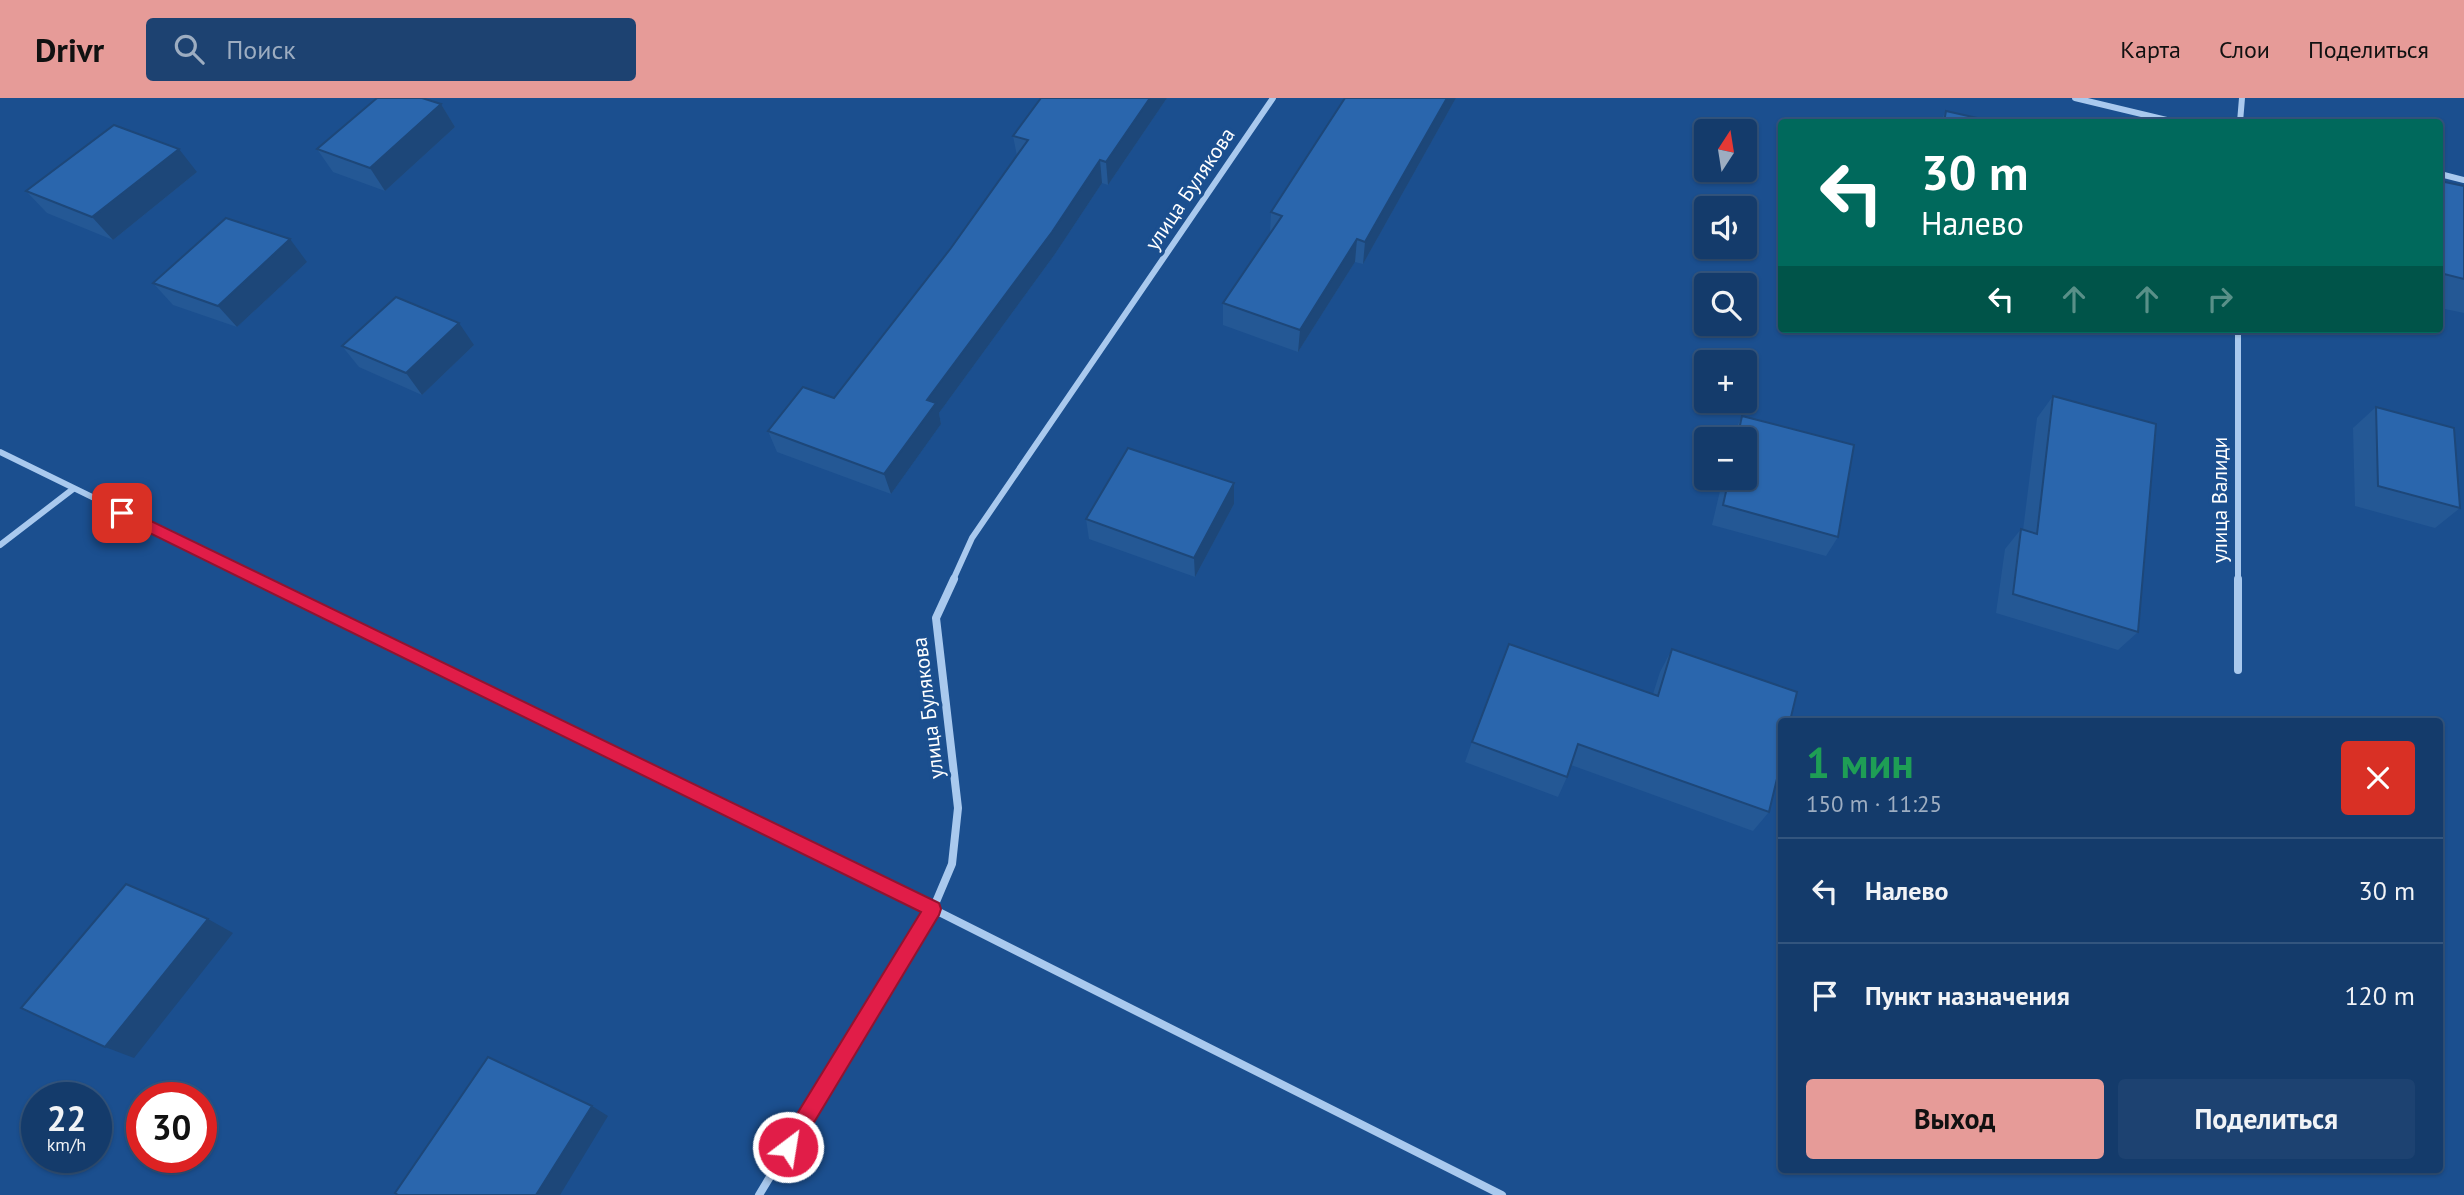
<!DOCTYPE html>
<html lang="ru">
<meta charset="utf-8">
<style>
:root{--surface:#143b6b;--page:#1d4271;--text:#f1f3f6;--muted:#9dadc1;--line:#33557e;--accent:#e69b98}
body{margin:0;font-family:"PT Sans",sans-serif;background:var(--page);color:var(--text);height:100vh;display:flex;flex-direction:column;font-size:26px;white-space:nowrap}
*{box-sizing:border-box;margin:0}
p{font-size:23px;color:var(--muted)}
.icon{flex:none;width:38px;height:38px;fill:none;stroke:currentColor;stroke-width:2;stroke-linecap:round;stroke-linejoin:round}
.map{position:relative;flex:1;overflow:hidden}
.details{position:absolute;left:1778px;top:620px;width:665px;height:455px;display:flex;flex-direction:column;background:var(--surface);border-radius:7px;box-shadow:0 2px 5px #0004,0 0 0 2px var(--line)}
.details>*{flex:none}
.top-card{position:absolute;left:1778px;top:21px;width:665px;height:214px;border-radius:7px;box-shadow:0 2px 5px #0004,0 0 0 2px var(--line);background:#00695c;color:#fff;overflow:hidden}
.needle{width:46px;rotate:12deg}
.controls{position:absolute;left:1694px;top:21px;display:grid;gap:14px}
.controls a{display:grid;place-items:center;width:63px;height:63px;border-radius:7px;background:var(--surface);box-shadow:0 2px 5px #0004,0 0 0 2px var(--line);font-size:35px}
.speed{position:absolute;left:21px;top:984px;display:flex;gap:14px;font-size:35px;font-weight:700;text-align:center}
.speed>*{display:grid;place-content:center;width:91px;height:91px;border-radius:50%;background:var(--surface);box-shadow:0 2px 5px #0004,0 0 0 2px var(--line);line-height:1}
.speed small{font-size:18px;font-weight:400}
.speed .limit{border:10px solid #d22;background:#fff;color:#111}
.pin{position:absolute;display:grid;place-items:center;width:60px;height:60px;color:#fff;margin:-30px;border-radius:14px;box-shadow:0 4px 10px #0006}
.me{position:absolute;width:77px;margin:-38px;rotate:31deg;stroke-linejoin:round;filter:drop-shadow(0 0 5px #0008)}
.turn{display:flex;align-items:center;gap:24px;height:147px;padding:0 28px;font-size:32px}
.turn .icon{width:91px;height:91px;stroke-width:2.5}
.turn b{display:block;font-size:49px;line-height:60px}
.lanes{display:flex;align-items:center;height:66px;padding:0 28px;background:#0003;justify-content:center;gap:35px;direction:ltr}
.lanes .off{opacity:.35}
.round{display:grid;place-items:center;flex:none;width:74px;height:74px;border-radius:7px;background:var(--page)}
.summary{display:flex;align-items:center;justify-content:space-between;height:119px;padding:0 28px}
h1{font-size:42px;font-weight:700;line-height:52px;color:#1e9e55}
.cta{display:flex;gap:14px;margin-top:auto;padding:14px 28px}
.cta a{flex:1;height:80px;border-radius:7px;background:var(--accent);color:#111;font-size:28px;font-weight:700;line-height:80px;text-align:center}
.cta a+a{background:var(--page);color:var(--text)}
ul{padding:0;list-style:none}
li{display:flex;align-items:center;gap:21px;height:105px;padding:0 28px;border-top:2px solid var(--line)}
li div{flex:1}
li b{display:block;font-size:26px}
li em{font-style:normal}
header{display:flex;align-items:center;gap:42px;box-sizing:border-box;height:98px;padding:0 35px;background:var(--accent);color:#111}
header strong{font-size:33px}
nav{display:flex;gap:38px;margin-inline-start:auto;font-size:24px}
.search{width:490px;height:63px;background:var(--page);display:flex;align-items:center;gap:18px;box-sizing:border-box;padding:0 24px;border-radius:7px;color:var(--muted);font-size:26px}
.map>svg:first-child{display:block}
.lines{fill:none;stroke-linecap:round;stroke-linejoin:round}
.minor-far1{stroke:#a9c9ee;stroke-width:6}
.minor{stroke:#a9c9ee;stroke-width:8}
.wall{fill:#245895}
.shaded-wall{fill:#1d4779}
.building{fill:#2a66ad;stroke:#1d4779;stroke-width:2}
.route{fill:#e11d48;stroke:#92132f;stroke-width:2}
.labels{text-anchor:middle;stroke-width:7;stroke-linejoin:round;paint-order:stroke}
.street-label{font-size:21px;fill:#fff;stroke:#1b4f8f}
</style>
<header>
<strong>Drivr</strong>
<div class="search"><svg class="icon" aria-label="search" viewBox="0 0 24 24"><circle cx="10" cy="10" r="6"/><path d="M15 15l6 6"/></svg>Поиск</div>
<nav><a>Карта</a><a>Слои</a><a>Поделиться</a></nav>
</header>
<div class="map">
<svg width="2464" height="1097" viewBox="0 0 2464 1097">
<rect width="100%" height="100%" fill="#1b4f8f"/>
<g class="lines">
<g class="minor-far1">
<path d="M2075,0L2175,24"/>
<path d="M2240,24L2242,0"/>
<path d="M2440,76L2464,82"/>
<path d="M2238,231V482"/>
<path d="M0,354L262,482"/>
<path d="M0,447L73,391"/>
<path d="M953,482L972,440L1273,0"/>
</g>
<g class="minor">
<path d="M259,481L933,811L1502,1097"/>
<path d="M2238,481V572"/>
<path d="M759,1097L933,811L952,766L958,710L936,520L954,481"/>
</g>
</g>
<g class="wall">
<path d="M1041,0H1167L1108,87L1102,85L1055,156L939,315L941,326L891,396L777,354L768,333L834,300L951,150L1017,58L1013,38Z"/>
<path d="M1345,0H1456L1363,166L1355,164L1298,254L1223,227V205L1270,136L1271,114Z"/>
<path d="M441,6L455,29L385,93L333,74L317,51Z"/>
<path d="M1946,13L1995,24H1940Z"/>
<path d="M197,74L113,142L47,115L26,93Z"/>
<path d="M2440,83L2464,88V215L2440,210Z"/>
<path d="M307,164L237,229L173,207L153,185Z"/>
<path d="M474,247L422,297L359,269L342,248Z"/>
<path d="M2053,298L2138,534L2118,552L1996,515L2005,451L2021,431L2023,432L2037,320Z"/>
<path d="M2376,309L2460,410L2435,430L2355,408L2353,330Z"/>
<path d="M1742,318L1838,439L1826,458L1712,427L1723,380H1745V341H1731Z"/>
<path d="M1234,406L1195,479L1089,441L1086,421Z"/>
<path d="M1672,551L1769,714L1753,733L1571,667L1567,679L1558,699L1465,664L1472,644L1653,596L1660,574Z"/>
</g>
<g class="shaded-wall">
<path d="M1150,0H1167L1108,87L1106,64Z"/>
<path d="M1447,0H1456L1363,166L1365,144Z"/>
<path d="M441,6L455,29L385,93L370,70Z"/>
<path d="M179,51L197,74L113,142L92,119Z"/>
<path d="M1100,62L1102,85L1055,156L939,315L941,326L891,396L884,376L927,302Z"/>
<path d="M290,141L307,164L237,229L218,208Z"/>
<path d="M1357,141L1355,164L1298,254L1300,232Z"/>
<path d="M459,225L474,247L422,297L406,275Z"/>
<path d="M1234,385V406L1195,479L1194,460Z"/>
<path d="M208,821L233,835L134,960L105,949Z"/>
<path d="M592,1008L608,1018L560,1097H536Z"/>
</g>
<g class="building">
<path d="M377,0H422L441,6L370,70L317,51Z"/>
<path d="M1041,0H1150L1106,64L1100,62L1052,134L927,302L936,305L884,376L768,333L803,289L834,300L951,150L1028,42L1013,38Z"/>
<path d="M1345,0H1447L1365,144L1357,141L1300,232L1223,205L1282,118L1271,114Z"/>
<path d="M1946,13L1995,24H1944Z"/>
<path d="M114,27L179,51L92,119L26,93Z"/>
<path d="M2440,83L2464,88V181L2440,175Z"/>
<path d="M226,120L290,141L218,208L153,185Z"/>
<path d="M396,199L459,225L406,275L342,248Z"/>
<path d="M2053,298L2156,326L2138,534L2013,496L2021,431L2037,436Z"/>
<path d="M2376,309L2454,330L2460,410L2378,388Z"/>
<path d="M1742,318L1854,347L1838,439L1723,407L1729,380H1745V341H1737Z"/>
<path d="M1128,350L1234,385L1194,460L1086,421Z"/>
<path d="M1509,546L1658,598L1672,551L1797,594L1790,623H1782V660L1769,714L1578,646L1567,679L1472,644Z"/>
<path d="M126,786L208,821L105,949L21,910Z"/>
<path d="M488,959L592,1008L536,1097H398L395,1095Z"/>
</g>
<path class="route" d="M122,409L939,805L941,811L939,817L795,1056L788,1059L781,1056L778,1049L781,1042L921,814L117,419V410Z"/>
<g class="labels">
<g class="street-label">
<text transform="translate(1190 91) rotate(-56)" y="7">улица Булякова</text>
<text transform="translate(2220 402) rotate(-90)" y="7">улица Валиди</text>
<text transform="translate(928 610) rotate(-97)" y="7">улица Булякова</text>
</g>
</g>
</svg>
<div class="controls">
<a><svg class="needle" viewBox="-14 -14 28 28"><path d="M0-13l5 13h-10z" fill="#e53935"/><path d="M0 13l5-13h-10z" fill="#9dadc1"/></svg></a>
<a><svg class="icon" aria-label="sound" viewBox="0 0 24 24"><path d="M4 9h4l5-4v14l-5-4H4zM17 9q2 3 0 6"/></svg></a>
<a><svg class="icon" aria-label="search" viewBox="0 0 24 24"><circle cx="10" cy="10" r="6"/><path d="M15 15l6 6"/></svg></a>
<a>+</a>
<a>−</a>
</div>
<div class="speed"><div>22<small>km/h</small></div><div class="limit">30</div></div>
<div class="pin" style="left:122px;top:415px;background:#d93025"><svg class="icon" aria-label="arrive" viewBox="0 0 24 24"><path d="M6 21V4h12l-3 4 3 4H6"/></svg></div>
<svg class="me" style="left:788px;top:1049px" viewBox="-20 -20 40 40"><circle r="17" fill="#e11d48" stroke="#fff" stroke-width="3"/><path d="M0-11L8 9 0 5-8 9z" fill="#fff"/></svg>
<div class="top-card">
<div class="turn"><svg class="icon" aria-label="left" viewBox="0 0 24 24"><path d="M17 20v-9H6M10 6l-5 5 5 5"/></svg><div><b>30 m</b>Налево</div></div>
<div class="lanes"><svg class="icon" aria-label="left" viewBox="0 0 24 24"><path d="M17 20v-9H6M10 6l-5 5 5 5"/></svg><svg class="icon off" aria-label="ahead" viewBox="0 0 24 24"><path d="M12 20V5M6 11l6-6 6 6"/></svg><svg class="icon off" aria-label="ahead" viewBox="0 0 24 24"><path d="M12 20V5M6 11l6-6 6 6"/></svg><svg class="icon off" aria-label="right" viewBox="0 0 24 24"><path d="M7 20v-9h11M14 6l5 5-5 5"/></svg></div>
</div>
<section class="details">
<div class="summary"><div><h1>1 мин</h1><p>150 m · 11:25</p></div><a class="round" style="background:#d93025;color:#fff"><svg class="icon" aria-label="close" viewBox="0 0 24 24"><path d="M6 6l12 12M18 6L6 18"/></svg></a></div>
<ul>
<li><svg class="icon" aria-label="left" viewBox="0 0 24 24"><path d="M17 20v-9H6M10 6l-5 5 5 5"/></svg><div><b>Налево</b></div><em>30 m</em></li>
<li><svg class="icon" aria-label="arrive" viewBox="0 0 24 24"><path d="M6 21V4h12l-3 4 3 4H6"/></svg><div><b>Пункт назначения</b></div><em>120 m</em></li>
</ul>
<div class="cta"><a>Выход</a><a>Поделиться</a></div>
</section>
</div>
